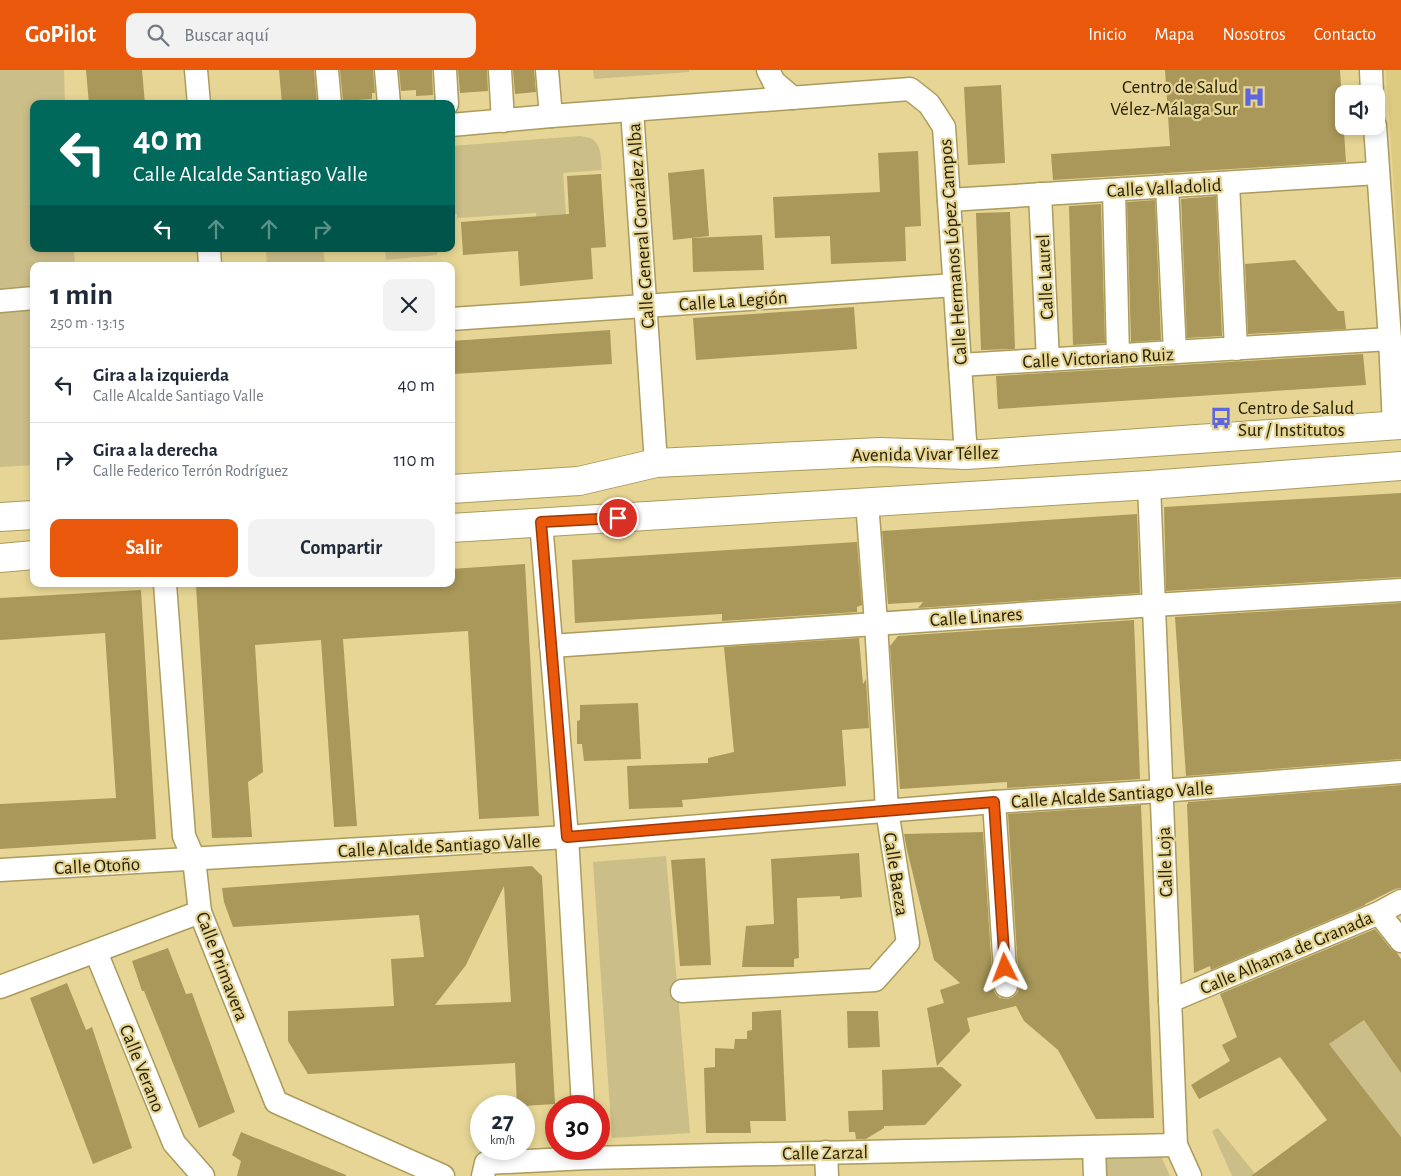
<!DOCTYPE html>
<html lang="es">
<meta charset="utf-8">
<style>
:root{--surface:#fff;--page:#f2f2f3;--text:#1f2937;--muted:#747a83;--line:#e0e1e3;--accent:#ea580c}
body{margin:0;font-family:"Alegreya Sans",sans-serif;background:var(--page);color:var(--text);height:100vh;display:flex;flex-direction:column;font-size:19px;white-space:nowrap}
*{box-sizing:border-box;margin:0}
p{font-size:16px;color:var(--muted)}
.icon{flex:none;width:28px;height:28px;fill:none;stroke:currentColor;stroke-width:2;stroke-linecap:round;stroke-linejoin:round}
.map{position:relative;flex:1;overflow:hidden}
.drawer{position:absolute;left:30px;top:192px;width:425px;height:325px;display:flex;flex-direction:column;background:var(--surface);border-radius:10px;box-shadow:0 2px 8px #0003}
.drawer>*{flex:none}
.guide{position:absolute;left:30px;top:30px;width:425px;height:152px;border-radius:10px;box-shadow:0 2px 8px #0003;background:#00695c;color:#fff;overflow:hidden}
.controls{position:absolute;left:1335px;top:15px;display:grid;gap:10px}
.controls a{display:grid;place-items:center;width:50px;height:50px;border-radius:10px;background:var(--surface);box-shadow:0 2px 8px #0003;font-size:25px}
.speed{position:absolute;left:470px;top:1025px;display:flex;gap:10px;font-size:25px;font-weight:700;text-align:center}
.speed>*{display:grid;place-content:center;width:65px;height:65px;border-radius:50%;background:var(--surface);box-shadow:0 2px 8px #0003;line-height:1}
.speed small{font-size:12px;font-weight:400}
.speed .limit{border:8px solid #d22;background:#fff;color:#111}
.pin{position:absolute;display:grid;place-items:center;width:42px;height:42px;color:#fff;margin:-21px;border:2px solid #fff;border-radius:50%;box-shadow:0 1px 5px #0007}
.me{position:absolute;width:55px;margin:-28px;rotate:357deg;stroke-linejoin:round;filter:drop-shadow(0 0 4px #0008)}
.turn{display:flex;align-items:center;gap:18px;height:105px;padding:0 20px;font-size:22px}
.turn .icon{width:65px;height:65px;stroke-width:2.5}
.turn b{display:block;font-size:35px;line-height:42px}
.lanes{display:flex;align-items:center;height:48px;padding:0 20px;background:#0003;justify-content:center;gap:25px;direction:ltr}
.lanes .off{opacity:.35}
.round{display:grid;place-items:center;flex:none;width:52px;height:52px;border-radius:10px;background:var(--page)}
.head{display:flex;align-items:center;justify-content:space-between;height:85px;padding:0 20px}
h1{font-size:30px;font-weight:600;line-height:38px}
.primary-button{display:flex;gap:10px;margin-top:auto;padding:10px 20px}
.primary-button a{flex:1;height:58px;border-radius:10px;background:var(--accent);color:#fff;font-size:20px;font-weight:600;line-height:58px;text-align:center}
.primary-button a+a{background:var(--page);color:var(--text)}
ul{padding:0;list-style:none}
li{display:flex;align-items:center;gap:15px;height:75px;padding:0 20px;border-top:1px solid var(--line)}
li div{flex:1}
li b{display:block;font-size:19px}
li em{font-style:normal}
header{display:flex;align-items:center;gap:30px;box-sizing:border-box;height:70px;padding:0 25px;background:var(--accent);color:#fff}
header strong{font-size:24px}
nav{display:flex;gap:28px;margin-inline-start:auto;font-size:18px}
.search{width:350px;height:45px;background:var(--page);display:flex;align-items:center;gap:12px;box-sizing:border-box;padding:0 18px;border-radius:10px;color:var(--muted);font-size:19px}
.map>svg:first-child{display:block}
.built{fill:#decb82}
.green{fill:#ccbe89}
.building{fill:#a99859;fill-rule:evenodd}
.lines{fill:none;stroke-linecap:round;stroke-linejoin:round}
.street-casing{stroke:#ab9b5c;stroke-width:25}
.secondary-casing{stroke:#ab9b5c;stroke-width:30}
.street{stroke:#fff;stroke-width:22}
.secondary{stroke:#fff;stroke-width:28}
.route-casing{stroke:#983908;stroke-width:12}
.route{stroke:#ea580c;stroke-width:9}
.labels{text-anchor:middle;stroke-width:4.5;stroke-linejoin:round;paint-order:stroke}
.poi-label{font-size:19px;fill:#272106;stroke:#e6d594;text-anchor:end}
.street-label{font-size:19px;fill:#272106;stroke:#e6d594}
</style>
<header>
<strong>GoPilot</strong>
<div class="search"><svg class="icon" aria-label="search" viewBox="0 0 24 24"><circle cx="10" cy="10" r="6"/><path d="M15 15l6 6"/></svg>Buscar aquí</div>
<nav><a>Inicio</a><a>Mapa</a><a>Nosotros</a><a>Contacto</a></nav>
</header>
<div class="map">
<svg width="1401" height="1106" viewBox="0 0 1401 1106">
<rect width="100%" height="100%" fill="#e6d594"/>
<path class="built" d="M1386,0H1401V223Z"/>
<g class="green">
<path d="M0,0H64L65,34H34V179H74L75,196H34V395L0,397Z"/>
<path d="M593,0H689V2L594,9Z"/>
<path d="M580,66C584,67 589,67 592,69C602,75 601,90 602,100L563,103L568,172L538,174L536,143L457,148V144H451V76Z"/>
<path d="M266,179H323L325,192L321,194L267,196Z"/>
<path d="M385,179H437V185L386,190Z"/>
<path d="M666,786L690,1063L612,1068L593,792Z"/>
<path d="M1368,947L1401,1003V1067L1329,974Z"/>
<path d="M1218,1058L1257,1106H1232L1212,1061Z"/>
<path d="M1161,1086L1170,1106H1106L1105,1088Z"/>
</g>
<g class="building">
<path d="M86,0H142L145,34H89Z"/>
<path d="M279,0H314L317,32L282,34Z"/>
<path d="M340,0H373L375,23H372V29L343,31Z"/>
<path d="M399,0H432L433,25L416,26V20L401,21Z"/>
<path d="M458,0H487L488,21L460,23Z"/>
<path d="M513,0H534L536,22L515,24Z"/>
<path d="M1165,0H1340L1346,92L1053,110L1051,84L1170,76Z"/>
<path d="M1001,15L1005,93L968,95L964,17Z"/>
<path d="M918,81L921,156L905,157L906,191L831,194L830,166L775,168L773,127L880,122L878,83Z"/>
<path d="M704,99L709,166L673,170L668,103Z"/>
<path d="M601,104L606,177L591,178L593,209L520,216L518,181L463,185L461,152L569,144L567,106Z"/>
<path d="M1216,126L1222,266L1187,268L1181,129Z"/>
<path d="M1155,130L1161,270L1131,272L1127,132Z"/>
<path d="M1101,134L1105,273L1073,275L1069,136Z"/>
<path d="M1010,142L1015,279L981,280L976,143Z"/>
<path d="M762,165L764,200L693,202L692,168Z"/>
<path d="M1295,190L1338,241H1344L1346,259L1248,264L1245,194Z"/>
<path d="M854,237L857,279L696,290L693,248Z"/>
<path d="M610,260L612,294L453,304L451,271Z"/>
<path d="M1363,284L1366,315L998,339L996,306Z"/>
<path d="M1401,423V507L1166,521L1164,437Z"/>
<path d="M1137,444L1140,523L918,538L923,532L888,534L882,461Z"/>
<path d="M857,472L862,535L857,537V542L722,551V544L575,553L572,490Z"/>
<path d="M525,494L539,746L479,749L468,561L343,569L357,756L334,757L321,570L255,575L263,702L248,712L252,767L212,768L196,516L224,514H451V499Z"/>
<path d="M141,520L156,769L0,779V734L116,728L105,563L0,570V528Z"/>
<path d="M1401,533V689L1186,706L1175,547Z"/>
<path d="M1134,550L1140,709L1007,718V712L900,719L890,576L898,566Z"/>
<path d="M859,568L863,614L866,609L869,658L842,660L846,716L682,730L683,737L629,739L627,696L708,693V688L734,682L724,577Z"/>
<path d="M638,633L641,689L584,691L582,674H577V651L580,650V635Z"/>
<path d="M1401,715V818L1395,819L1365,834V835L1211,900L1210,896L1194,903L1187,734H1188V732Z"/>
<path d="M1141,735L1154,1048L1096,1049L1058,980L1024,951L1016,936L967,948L970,961L937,996L927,938L944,933L940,920L960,913L934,890L907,780L904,764L983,762L993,917L995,923L1000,928L1007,929L1013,927L1018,922L1019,915L1008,744Z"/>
<path d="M859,783L862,827L840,829V826L797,828L799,888L794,889V897H742L746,856L774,854L771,789Z"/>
<path d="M705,788L711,895L680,896L671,790Z"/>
<path d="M532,796L542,806L555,1034L524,1036H517L515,993L308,1004L288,971V941L394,936L391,889L424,887L419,845L233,857L224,832L222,818ZM504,816L511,932L435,935L466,895Z"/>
<path d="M1375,859L1391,879L1397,883L1401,889V1003L1364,950L1329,974L1401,1067V1106H1251L1327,1050L1280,987L1199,1029L1191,1015L1230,991L1222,975L1237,967L1220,924Z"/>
<path d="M168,878L186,924L192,923L235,1042L199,1058L144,921H142L132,891Z"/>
<path d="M67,913L86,960L92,957L132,1078L93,1094L30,928Z"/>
<path d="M781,940L786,1051H750L751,1063H706L704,998L715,997V978L734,979L735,969H747V961L752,960V942Z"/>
<path d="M847,941H878L880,977L848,978Z"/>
<path d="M942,997L962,1015L925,1055L884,1056V1058L866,1069H856L855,1062H849L848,1041L883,1040L882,1000Z"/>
<path d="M241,1062L346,1105V1106H237L241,1091L232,1085Z"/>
</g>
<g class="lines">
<g class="street-casing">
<g id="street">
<path d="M196,0L199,34"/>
<path d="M327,0L330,34"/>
<path d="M386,0L389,34"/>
<path d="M445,0L447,34"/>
<path d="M500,0L503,51"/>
<path d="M547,0L551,46"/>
<path d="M768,0L774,12L793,28"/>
<path d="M1371,0L1372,24"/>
<path d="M632,40L656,393"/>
<path d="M451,55L551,46L910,19L929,34L944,57L966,385"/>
<path d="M1375,56L1390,269L1394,355"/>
<path d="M1228,113L1236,279"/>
<path d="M1167,116L1175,282"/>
<path d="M1114,120L1118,286"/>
<path d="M1040,124L1048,290"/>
<path d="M949,130L1378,103"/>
<path d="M209,179L210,196"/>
<path d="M0,231L34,228"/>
<path d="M451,249L955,215"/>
<path d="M960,295L1390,269"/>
<path d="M1149,415L1176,1075L1190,1106"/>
<path d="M541,452L567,767L583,1036"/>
<path d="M165,514L184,766L194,789L200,842L276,1032L443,1106"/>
<path d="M551,576L1154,535L1401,520"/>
<path d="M994,732L1006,916"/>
<path d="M0,800L567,767L994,732L1161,721L1401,702"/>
<path d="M1379,843L1401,871"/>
<path d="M96,882L174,1073L203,1106"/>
<path d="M0,917L200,842"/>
<path d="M682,921L875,910L908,873L887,740L876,553L867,432"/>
<path d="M1170,931L1379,843L1401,831"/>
<path d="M1094,1077L1095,1106"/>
<path d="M826,1082L827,1106"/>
<path d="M483,1106L486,1093L587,1088L1176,1075"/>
</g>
</g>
<g class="secondary-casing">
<g id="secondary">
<path d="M451,419L579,411L656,393L880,382L966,385L1401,355"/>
<path d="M0,447L34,445"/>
<path d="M451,458L1149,415L1401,396"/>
<path d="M0,488L34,485"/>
</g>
</g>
<use href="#street" class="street"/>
<use href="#secondary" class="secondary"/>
</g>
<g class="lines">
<g class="route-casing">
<path id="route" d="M618,448L541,452L567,767L994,732L1005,898"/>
</g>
<use href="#route" class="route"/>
</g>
<defs>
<g id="hospital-bare" transform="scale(1.725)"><path d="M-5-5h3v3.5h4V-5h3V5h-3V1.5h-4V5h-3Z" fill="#5c66de" stroke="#e6d594" stroke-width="2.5" paint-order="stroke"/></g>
<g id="bus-bare" transform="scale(1.725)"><path d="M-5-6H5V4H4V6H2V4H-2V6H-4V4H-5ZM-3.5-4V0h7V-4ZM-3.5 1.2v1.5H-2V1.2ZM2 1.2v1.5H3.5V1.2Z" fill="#5c66de" stroke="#e6d594" stroke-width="2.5" paint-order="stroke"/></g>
</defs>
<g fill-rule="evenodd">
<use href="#hospital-bare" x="1254" y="27"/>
<use href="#bus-bare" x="1221" y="348"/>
</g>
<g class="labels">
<g class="poi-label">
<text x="1238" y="23">Centro de Salud<tspan x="1238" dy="22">Vélez-Málaga Sur</tspan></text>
<text x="1238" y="344" text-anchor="start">Centro de Salud<tspan x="1238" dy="22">Sur / Institutos</tspan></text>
</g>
<g class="street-label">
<text transform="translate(1164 117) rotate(-3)" y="7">Calle Valladolid</text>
<text transform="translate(640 156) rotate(-94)" y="7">Calle General González Alba</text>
<text transform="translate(952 182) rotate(-94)" y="7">Calle Hermanos López Campos</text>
<text transform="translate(1044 207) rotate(-93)" y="7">Calle Laurel</text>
<text transform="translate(733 230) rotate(-4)" y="7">Calle La Legión</text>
<text transform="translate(1098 287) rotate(-3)" y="7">Calle Victoriano Ruiz</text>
<text transform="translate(925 383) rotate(-1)" y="7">Avenida Vivar Téllez</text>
<text transform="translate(976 546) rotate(-4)" y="7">Calle Linares</text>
<text transform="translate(1112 724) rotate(-4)" y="7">Calle Alcalde Santiago Valle</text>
<text transform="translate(439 775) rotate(-3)" y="7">Calle Alcalde Santiago Valle</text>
<text transform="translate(1164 792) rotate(-92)" y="7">Calle Loja</text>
<text transform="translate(97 795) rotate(-3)" y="7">Calle Otoño</text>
<text transform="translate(897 804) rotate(81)" y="7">Calle Baeza</text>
<text transform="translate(1286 882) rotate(-23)" y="7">Calle Alhama de Granada</text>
<text transform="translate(223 896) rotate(69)" y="7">Calle Primavera</text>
<text transform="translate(143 998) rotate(68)" y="7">Calle Verano</text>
<text transform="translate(825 1082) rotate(-1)" y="7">Calle Zarzal</text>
</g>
</g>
</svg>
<div class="controls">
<a><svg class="icon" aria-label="sound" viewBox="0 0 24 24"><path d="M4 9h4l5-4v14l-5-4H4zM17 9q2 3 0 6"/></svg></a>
</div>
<div class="speed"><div>27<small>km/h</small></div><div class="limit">30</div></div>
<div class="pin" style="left:618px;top:448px;background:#d93025"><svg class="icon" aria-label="arrive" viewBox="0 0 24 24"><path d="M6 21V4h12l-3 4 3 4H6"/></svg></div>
<svg class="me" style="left:1005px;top:898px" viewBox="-20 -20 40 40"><path d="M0-17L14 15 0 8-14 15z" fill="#ea580c" stroke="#fff" stroke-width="4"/></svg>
<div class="guide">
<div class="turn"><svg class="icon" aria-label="left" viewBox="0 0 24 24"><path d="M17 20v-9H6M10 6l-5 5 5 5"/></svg><div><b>40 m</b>Calle Alcalde Santiago Valle</div></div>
<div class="lanes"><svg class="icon" aria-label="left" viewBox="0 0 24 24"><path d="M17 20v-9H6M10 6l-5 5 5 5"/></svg><svg class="icon off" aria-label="ahead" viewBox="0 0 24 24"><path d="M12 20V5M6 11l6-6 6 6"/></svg><svg class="icon off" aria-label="ahead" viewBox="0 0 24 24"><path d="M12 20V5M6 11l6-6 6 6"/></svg><svg class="icon off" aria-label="right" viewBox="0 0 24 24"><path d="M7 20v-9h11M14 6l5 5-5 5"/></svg></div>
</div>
<section class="drawer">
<div class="head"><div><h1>1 min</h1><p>250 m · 13:15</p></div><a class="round"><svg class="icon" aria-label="close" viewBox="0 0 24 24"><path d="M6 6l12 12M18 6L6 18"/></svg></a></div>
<ul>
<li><svg class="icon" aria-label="left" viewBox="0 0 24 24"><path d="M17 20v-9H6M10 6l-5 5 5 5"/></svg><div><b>Gira a la izquierda</b><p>Calle Alcalde Santiago Valle</p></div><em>40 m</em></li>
<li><svg class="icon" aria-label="right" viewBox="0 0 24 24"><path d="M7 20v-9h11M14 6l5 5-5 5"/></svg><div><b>Gira a la derecha</b><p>Calle Federico Terrón Rodríguez</p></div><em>110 m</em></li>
</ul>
<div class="primary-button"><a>Salir</a><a>Compartir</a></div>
</section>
</div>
